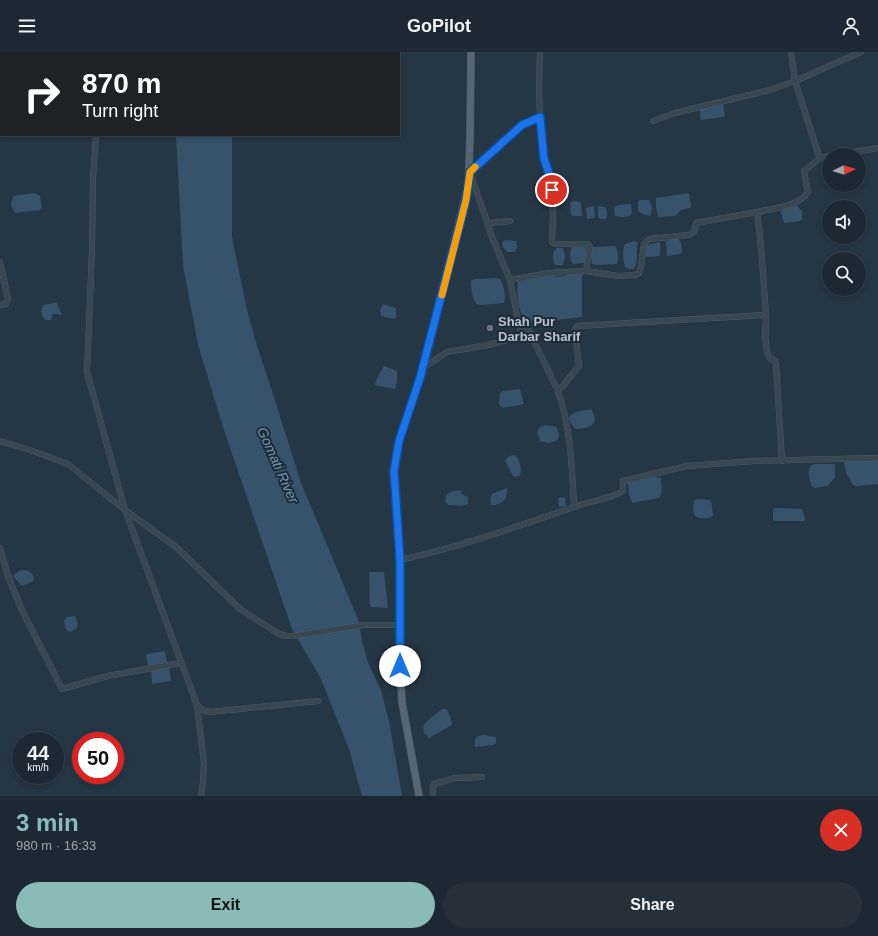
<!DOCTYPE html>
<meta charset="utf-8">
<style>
:root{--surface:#1c2833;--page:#25303b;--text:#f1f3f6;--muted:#a0a6ac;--line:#3a444e;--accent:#8bbbb9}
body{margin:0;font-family:Arial,sans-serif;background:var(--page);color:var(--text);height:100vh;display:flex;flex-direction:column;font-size:15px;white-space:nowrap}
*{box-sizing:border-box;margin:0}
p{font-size:13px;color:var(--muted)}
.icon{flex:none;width:22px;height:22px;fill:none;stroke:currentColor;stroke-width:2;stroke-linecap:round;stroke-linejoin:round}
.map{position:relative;height:744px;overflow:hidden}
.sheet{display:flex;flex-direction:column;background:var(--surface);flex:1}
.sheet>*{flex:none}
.guide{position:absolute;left:0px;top:0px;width:400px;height:84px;box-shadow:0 2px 6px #0003,0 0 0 1px var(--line);background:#202124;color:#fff;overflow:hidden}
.needle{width:26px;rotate:85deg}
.buttons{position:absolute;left:822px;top:96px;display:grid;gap:8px}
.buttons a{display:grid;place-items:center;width:44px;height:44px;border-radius:50%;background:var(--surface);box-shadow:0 2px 6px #0003,0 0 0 1px var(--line);font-size:20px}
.speed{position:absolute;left:12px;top:680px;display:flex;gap:8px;font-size:20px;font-weight:700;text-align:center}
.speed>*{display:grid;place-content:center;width:52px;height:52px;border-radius:50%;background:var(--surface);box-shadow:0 2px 6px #0003,0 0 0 1px var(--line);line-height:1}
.speed small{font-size:10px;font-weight:400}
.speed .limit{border:6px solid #d22;background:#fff;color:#111}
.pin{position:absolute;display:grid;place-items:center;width:34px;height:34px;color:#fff;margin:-17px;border:2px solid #fff;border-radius:50%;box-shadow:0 1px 4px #0007}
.me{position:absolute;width:44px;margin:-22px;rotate:0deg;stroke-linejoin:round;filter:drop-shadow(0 0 3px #0008)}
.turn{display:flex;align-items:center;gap:14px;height:84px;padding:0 16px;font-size:18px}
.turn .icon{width:52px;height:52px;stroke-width:2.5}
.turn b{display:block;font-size:28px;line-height:34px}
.round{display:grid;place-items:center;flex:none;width:42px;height:42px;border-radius:21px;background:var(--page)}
.overview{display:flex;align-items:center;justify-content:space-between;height:68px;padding:0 16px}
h1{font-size:24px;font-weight:800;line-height:30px;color:var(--accent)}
.button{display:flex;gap:8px;margin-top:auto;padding:8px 16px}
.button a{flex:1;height:46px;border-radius:24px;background:var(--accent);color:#111;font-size:16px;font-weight:800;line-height:46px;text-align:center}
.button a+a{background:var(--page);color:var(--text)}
header{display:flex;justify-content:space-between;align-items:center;height:52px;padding:0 16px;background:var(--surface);font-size:18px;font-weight:800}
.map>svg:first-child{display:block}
.water{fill:#37536c}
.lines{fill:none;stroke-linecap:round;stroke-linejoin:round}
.minor-casing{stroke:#586571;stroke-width:6}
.major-casing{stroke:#465360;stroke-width:8}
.minor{stroke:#394753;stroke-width:5.5}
.major{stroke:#576673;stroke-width:7}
.route-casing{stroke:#114b97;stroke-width:10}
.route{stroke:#1a73e8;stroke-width:7}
.slow{stroke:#f59e0b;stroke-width:7}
.worship-dot{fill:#6b7280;stroke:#1e2c39;stroke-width:1.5}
.labels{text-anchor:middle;stroke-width:4;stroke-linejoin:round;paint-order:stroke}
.poi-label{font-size:13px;font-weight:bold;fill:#b7c2cd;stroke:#1e2c39;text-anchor:start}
.water-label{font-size:14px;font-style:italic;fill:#7596b2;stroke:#1e2c39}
</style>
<header><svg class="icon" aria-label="menu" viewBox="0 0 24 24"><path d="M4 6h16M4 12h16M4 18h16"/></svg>GoPilot<svg class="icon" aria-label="person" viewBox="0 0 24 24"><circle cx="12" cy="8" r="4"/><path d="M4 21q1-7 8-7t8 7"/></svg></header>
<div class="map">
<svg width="878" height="744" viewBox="0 0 878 744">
<rect width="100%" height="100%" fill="#253644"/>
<g class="water">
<path d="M723,52L725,64L723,65L702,68L700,67V57Z"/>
<path d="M176,83H232V185L247,258L258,297L273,342L301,431L358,567L363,593L368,611L381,638L389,669L402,744H362L349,697L321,627L292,577L224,378L198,293L183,213Z"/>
<path d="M34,141L40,144L42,155L40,158L15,161L11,153L13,144Z"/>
<path d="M689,141L691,154L690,156L681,158L675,164L658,165L656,155V146Z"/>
<path d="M640,148H649C652,151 653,160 650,164L643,162L638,159V149Z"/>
<path d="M574,149L581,150L582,164H574L571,163L570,151Z"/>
<path d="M631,152L632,161L630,164L622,165L615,164L614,158L615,155L618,153Z"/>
<path d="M594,154L595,166L587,167L586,156Z"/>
<path d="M598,154L605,155C607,158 608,163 606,167H600L598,166Z"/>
<path d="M797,154L802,159V167L801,169L784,171L781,160L782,157Z"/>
<path d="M677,186L681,190L682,201L680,202L667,204L666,189Z"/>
<path d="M506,188L516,189L517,195L515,200H507L503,195L502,192L503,189Z"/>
<path d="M634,189L638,191C635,199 639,210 634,217H629L625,215C623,208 622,199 625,192Z"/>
<path d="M660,190V203L659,204L647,205L645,202L646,193Z"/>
<path d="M573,194H586C586,200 588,206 584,211L573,212C569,207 569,199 573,194Z"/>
<path d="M615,194C619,199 619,207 617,212L599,213L592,212L591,200L593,195Z"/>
<path d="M557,196H563C565,202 566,208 562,213H555C552,207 552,200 557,196Z"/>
<path d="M582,221V265L530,271C519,269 516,240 518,230L554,223L555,225L565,224L568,222Z"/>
<path d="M495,226L500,227C504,235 506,242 504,251L481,253L476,252C472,245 471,238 471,229L475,227Z"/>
<path d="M54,251H57L62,263L53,262L51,268H46L43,266L41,259L43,253Z"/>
<path d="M383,252L396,256V266L394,267L381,264C379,259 381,256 383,252Z"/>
<path d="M384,314L397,319V330L395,337L375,333L376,328Z"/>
<path d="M520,337L524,352L502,356L499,352L500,341L503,339Z"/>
<path d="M591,357C601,373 589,377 575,377L570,370L569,365C574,358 584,359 591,357Z"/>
<path d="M545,373L557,375L559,382L558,388L549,391L540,389L537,380L540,375Z"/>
<path d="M515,403C520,407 522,418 520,424L514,425L510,419L505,408L509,404Z"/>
<path d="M847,408L878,409V432L857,434L853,433L846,421L844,411Z"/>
<path d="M816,412H834L835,413V425L828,434L815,436L812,435C809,428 807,420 811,413Z"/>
<path d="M655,425L661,426C661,433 663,441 659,446L632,451L629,443L628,431Z"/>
<path d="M507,436C507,448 503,453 491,453L490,447L492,442Z"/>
<path d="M462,438L461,442L468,445V452L461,454L448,453L445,449L447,442L453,439Z"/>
<path d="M565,445L566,454L559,455L558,446Z"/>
<path d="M697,447L711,448L713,464C707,467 700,467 695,464L693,458L694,448Z"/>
<path d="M774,456L802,457L805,466L804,469H776L773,468V457Z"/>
<path d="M25,518C31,520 34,522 34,529L22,534L13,524L19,519Z"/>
<path d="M369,520H384L388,556L370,555Z"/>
<path d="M75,564L78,573L76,577L70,580L66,578L64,569L67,565Z"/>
<path d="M165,599L167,611L148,614L146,602Z"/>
<path d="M169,615L171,629L152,632L151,618Z"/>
<path d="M442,657H446C450,662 451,666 452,673L429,686L424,681L423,674L426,670Z"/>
<path d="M484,683L496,685V691L493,693L475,695V687L478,684Z"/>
</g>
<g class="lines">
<g class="minor-casing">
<g id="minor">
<path d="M34,0L35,1"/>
<path d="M540,0L539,34L540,65L544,107L552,130L553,164L552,190L555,192H588L590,195L586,219"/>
<path d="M791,0L795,29L819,104L821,106L829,104"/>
<path d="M107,1V0"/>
<path d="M653,69L675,61L770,38L795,29L861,0"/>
<path d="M96,83L93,126L92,197L87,320L125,458L197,653L204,711L203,730L201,744"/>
<path d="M837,103L878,96"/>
<path d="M757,160C771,157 800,154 808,140L804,119L820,106"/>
<path d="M488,171L510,169"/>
<path d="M0,210L8,247L6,252L0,253"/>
<path d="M510,228L492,185L470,120L522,73L540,65"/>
<path d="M423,316L447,300L488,293L511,287L516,284"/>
<path d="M557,337L529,279L526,278L521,279L518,268L510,228L549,221L586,219L618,224L635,223L639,221L641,215L644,192L649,187L689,183L694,180L696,171L757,160C762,193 763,227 766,261C766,273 763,297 770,306L775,309L776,312L782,409"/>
<path d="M0,389L30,398L68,412L125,458L176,495L240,557L279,582L286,584H294L363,573H400"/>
<path d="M574,455C572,416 571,374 557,337L562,335L579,314L575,278L577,274L766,263"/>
<path d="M0,496L8,524L22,558L62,637L108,624L180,611"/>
<path d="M400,508C461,495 521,473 580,453C594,448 611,447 623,439V429L687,414L754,409L878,406"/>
<path d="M197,653L202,658L210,660L318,649"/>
<path d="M433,744V734L434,732L455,726L482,725"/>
</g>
</g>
<g class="major-casing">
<path id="major" d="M419,744L402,650L400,614V508L394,419L399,389L420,326L468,134L470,88L471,0"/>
</g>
<use href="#minor" class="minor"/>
<use href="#major" class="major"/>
</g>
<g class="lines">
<g class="route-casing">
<path id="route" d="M400,614V508L394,419L399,389L420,326L466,148L470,120L522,73L540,65L544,107L552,130V138"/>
</g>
<use href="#route" class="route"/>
<path class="slow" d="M442,243L466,148L470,120L475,115"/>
</g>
<circle class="worship-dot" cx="490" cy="276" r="4"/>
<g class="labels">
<g class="poi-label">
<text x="498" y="274">Shah Pur<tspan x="498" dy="15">Darbar Sharif</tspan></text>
</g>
<g class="water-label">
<text transform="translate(278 413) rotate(66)" y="5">Gomati River</text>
</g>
</g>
</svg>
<div class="buttons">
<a><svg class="needle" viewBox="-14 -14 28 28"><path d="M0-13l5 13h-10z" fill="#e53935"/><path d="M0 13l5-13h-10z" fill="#a0a6ac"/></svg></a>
<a><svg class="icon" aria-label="sound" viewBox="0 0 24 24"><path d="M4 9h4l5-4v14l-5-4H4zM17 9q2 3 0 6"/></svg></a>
<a><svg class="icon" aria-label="search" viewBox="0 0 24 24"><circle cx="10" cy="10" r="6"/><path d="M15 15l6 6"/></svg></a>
</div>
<div class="speed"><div>44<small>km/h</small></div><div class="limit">50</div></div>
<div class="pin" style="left:552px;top:138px;background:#d93025"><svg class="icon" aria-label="arrive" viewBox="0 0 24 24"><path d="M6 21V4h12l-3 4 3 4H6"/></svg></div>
<svg class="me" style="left:400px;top:614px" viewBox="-20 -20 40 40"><circle r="19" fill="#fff"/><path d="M0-13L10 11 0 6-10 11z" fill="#1a73e8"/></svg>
<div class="guide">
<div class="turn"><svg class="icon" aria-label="right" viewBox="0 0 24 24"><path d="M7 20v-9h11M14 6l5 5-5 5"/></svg><div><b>870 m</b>Turn right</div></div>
</div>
</div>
<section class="sheet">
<div class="overview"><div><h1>3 min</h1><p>980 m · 16:33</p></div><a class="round" style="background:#d93025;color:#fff"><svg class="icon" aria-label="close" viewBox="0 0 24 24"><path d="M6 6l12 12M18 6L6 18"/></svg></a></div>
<div class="button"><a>Exit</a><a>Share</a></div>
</section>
